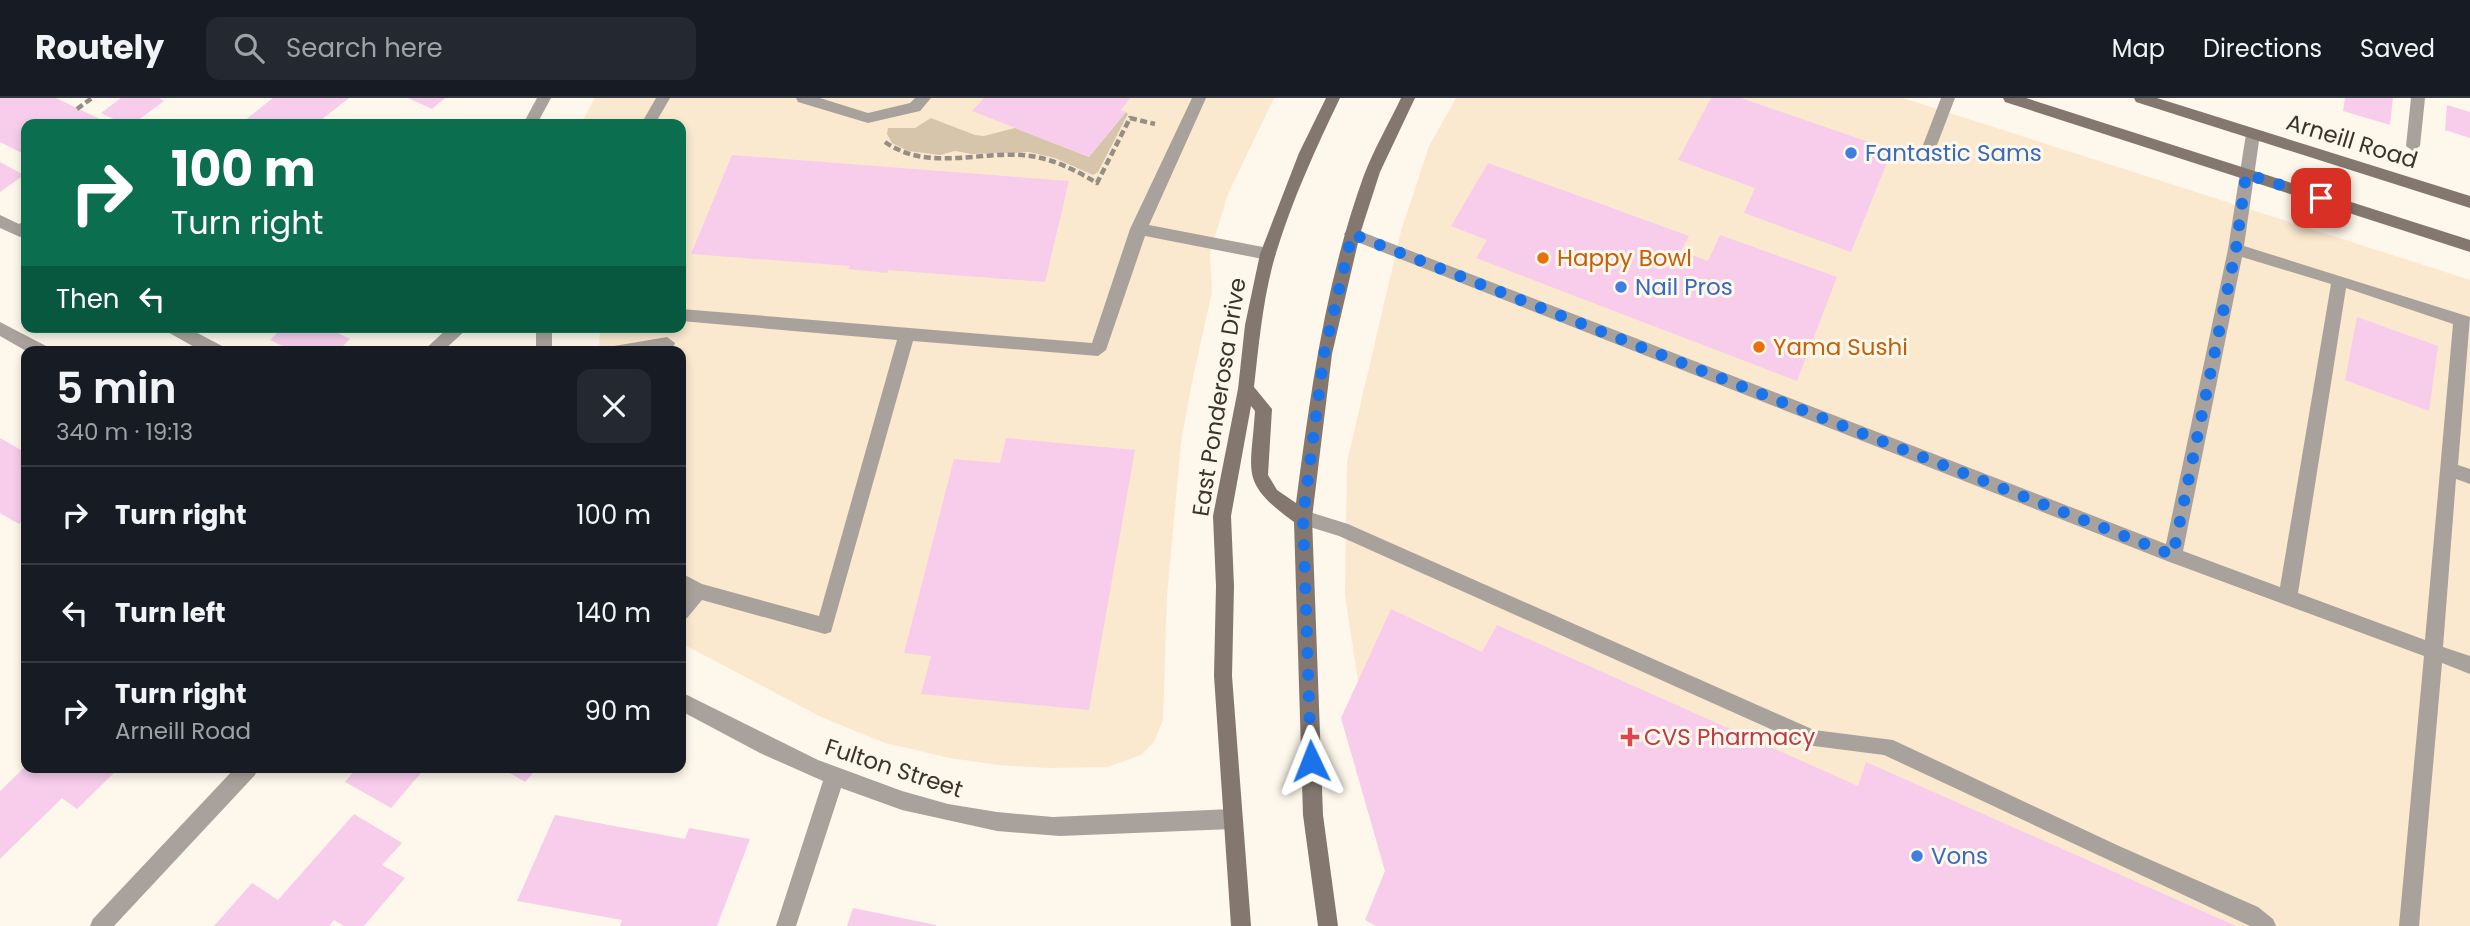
<!DOCTYPE html>
<meta charset="utf-8">
<style>
:root{--surface:#171b24;--page:#242831;--text:#f1f3f6;--muted:#9ea1a6;--line:#363941}
body{margin:0;font-family:Poppins,sans-serif;background:var(--page);color:var(--text);height:100vh;display:flex;flex-direction:column;font-size:26px;white-space:nowrap}
*{box-sizing:border-box;margin:0}
p{font-size:23px;color:var(--muted)}
.icon{flex:none;width:38px;height:38px;fill:none;stroke:currentColor;stroke-width:2;stroke-linecap:round;stroke-linejoin:round}
.map{position:relative;flex:1;overflow:hidden}
.panel{position:absolute;left:21px;top:248px;width:665px;height:427px;display:flex;flex-direction:column;background:var(--surface);border-radius:14px;box-shadow:0 4px 10px #0003}
.panel>*{flex:none}
.banner{position:absolute;left:21px;top:21px;width:665px;height:214px;border-radius:14px;box-shadow:0 4px 10px #0003;background:#0b6e4f;color:#fff;overflow:hidden}
.pin{position:absolute;display:grid;place-items:center;width:60px;height:60px;color:#fff;margin:-30px;border-radius:14px;box-shadow:0 4px 10px #0006}
.me{position:absolute;width:77px;margin:-38px;rotate:358deg;stroke-linejoin:round;filter:drop-shadow(0 0 5px #0008)}
.turn{display:flex;align-items:center;gap:24px;height:147px;padding:0 35px;font-size:32px}
.turn .icon{width:91px;height:91px;stroke-width:2.5}
.turn b{display:block;font-size:49px;line-height:60px}
.then{display:flex;align-items:center;height:66px;padding:0 35px;background:#0003;gap:14px;font-size:26px}
.round{display:grid;place-items:center;flex:none;width:74px;height:74px;border-radius:14px;background:var(--page)}
.headline{display:flex;align-items:center;justify-content:space-between;height:119px;padding:0 35px}
h1{font-size:42px;font-weight:600;line-height:52px}
ul{padding:0;list-style:none}
li{display:flex;align-items:center;gap:21px;height:98px;padding:0 35px;border-top:2px solid var(--line)}
li div{flex:1}
li b{display:block;font-size:26px}
li em{font-style:normal}
header{display:flex;align-items:center;gap:42px;box-sizing:border-box;height:98px;padding:0 35px;background:var(--surface);border-bottom:2px solid var(--line)}
header strong{font-size:33px}
nav{display:flex;gap:38px;margin-inline-start:auto;font-size:24px}
.search{width:490px;height:63px;background:var(--page);display:flex;align-items:center;gap:18px;box-sizing:border-box;padding:0 24px;border-radius:14px;color:var(--muted);font-size:26px}
.map>svg:first-child{display:block}
.built{fill:#fae9cf}
.green{fill:#d6c5ab}
.building{fill:#f7cdeb}
.lines{fill:none;stroke-linecap:round;stroke-linejoin:round}
.path{stroke:#948e85;stroke-width:4.5;stroke-dasharray:7 3.5;stroke-linecap:butt}
.lane{fill:#a9a19b;fill-rule:evenodd}
.street{fill:#a9a19b;fill-rule:evenodd}
.secondary{fill:#83776f;fill-rule:evenodd}
.route{stroke:#1a73e8;stroke-width:12;stroke-dasharray:0 21.6}
.shop-dot{fill:#3f7fe0;stroke:#fef7eb;stroke-width:2.5}
.food-dot{fill:#e8710a;stroke:#fef7eb;stroke-width:2.5}
.health-dot{fill:#e0444e;stroke:#fef7eb;stroke-width:2.5}
.labels{text-anchor:middle;stroke-width:6;stroke-linejoin:round;paint-order:stroke}
.street-label{font-size:23px;fill:#39352d;stroke:#fef7eb}
.shop-label{font-size:23px;fill:#366cbe;stroke:#fef7eb;text-anchor:start}
.food-label{font-size:23px;fill:#c56008;stroke:#fef7eb;text-anchor:start}
.health-label{font-size:23px;fill:#be3a42;stroke:#fef7eb;text-anchor:start}
</style>
<header>
<strong>Routely</strong>
<div class="search"><svg class="icon" aria-label="search" viewBox="0 0 24 24"><circle cx="10" cy="10" r="6"/><path d="M15 15l6 6"/></svg>Search here</div>
<nav><a>Map</a><a>Directions</a><a>Saved</a></nav>
</header>
<div class="map">
<svg width="2470" height="828" viewBox="0 0 2470 828">
<rect width="100%" height="100%" fill="#fef7eb"/>
<g class="built">
<path d="M595,0H1274L1228,96L1210,155L1212,194L1192,284L1181,345L1167,498L1163,622L1154,644L1141,657L1108,669L1048,670L998,667L950,660L885,645L821,619L681,545V254H599L600,229H681V26H581Z"/>
<path d="M1456,0H1903L2470,182V828H1395L1345,497L1347,364L1401,133L1429,48Z"/>
</g>
<path class="green" d="M1126,14L1128,16L1098,74L1093,77L1055,60L1029,54L972,56L955,53L940,57L908,53L892,45L887,36L888,30H915L931,20L975,37L984,38L1015,30L1089,59Z"/>
<g class="building">
<path d="M0,0H56L102,22L96,26H26V57L0,44Z"/>
<path d="M121,0H159L164,3L133,26H124L101,15Z"/>
<path d="M273,0H349L316,26H240Z"/>
<path d="M408,0H445L432,11Z"/>
<path d="M984,0H1130L1121,12L1126,14L1089,59L972,13Z"/>
<path d="M1711,0H1741L1892,52L1851,154L1744,115L1755,90L1678,62Z"/>
<path d="M2345,0H2393L2390,27L2343,13Z"/>
<path d="M2447,7L2470,14V40L2445,32Z"/>
<path d="M732,57L1069,83L1045,184L888,172L887,175L848,171L850,168L691,156Z"/>
<path d="M0,64L24,77L0,94Z"/>
<path d="M1488,65L1689,138L1681,153L1708,163L1720,137L1837,179L1797,283L1476,160L1487,142L1451,128Z"/>
<path d="M2357,219L2438,248L2429,313L2345,282Z"/>
<path d="M283,229H325L350,241L337,254H295L270,242Z"/>
<path d="M0,340L26,355V420L19,426L0,415Z"/>
<path d="M1006,340L1135,352L1089,612L921,596L931,558L904,555L954,361L1000,365Z"/>
<path d="M1391,511L1482,554L1497,527L1858,688L1866,664L2236,828H1376L1365,822L1385,773L1341,620Z"/>
<path d="M26,668V670H119L77,711L62,700L0,761V693Z"/>
<path d="M357,670H425L391,710L345,684Z"/>
<path d="M501,670H537L525,684Z"/>
<path d="M354,716L402,745L382,767L405,780L364,828H344L334,822L329,828H214L252,785L278,802Z"/>
<path d="M555,717L685,741L689,730L750,741L717,828H620L622,822L517,803Z"/>
<path d="M853,810L936,827V828H847Z"/>
</g>
<g class="lines">
<g class="path">
<path d="M77,11L92,0"/>
<path d="M885,44C926,73 975,54 1022,57C1049,59 1074,71 1097,85L1130,20L1155,26"/>
</g>
<g class="lane">
<path d="M656,0H670L655,26H641Z"/>
<path d="M796,0H820L868,15L910,5L915,0H931L920,13L868,25L798,4Z"/>
<path d="M1192,0H1206L1149,127L1268,150L1273,152L1276,156L1273,160L1268,162L1145,138L1106,252L1098,258L913,243L831,534L825,536L702,502L687,520L681,522V501L685,495L681,492V475L702,486L819,518L897,242L681,223V211L1092,245L1130,131Z"/>
<path d="M1941,0H1955L1937,47L1930,52L1923,47Z"/>
<path d="M2253,31L2260,36L2244,148L2470,219L2458,367L2470,371V386L2456,381L2443,549L2470,558V576L2442,565L2419,828H2399L2424,558L2167,463L1347,140L1344,136L1347,132H1357L2166,446L2228,151L2246,36ZM2242,159L2331,186L2280,489L2183,453ZM2346,190L2453,226L2425,542L2298,495Z"/>
<path d="M0,117L19,126L26,122V136L20,139L0,130Z"/>
<path d="M164,229H186L224,249L226,254H203L166,233Z"/>
<path d="M449,229H469L442,254H422Z"/>
<path d="M667,239L675,245L673,250L653,254H606L614,248Z"/>
<path d="M1303,412L1348,426L1814,632L1893,642L2119,748L2258,809L2273,821L2276,828H2250L1884,657L1806,647L1339,438L1297,425L1294,420L1297,415Z"/>
</g>
<g class="street">
<path d="M537,0H551L537,26H523Z"/>
<path d="M2411,0H2425L2420,48L2413,53L2406,48Z"/>
<path d="M0,224L48,249L50,254H28L0,238Z"/>
<rect x="536" y="229" width="16" height="25"/>
<path d="M681,594L818,662L902,693L948,706L997,714L1053,719L1232,711L1239,714L1242,721L1239,728L1232,731L1060,738L997,733L902,712L841,690L796,828H776L823,683L760,655L681,613Z"/>
<path d="M235,670H258L255,677L114,828H90L93,821Z"/>
</g>
<g class="secondary">
<path d="M1326,0H1340C1316,50 1292,102 1276,155C1263,198 1259,245 1254,289L1272,311L1268,377L1277,392L1296,405C1311,292 1325,185 1364,77C1374,51 1389,25 1401,0H1415L1380,74L1360,136L1332,256L1312,420L1323,717L1338,828H1318L1303,717L1294,424C1239,384 1251,376 1255,313L1251,308L1231,418L1234,488L1232,578L1251,828H1231L1214,578L1216,488L1213,418L1238,291L1245,227L1260,156L1299,55Z"/>
<path d="M2003,0H2026L2470,142V154L2005,4Z"/>
<path d="M2134,0H2157L2470,98V110L2136,4Z"/>
</g>
</g>
<g class="lines">
<path class="route" d="M1311,663L1303,419L1324,256L1352,136L2173,457L2236,151L2246,76L2321,100"/>
</g>
<g class="shop-dot">
<circle cx="1851" cy="55" r="7"/>
<circle cx="1621" cy="189" r="7"/>
<circle cx="1917" cy="758" r="7"/>
</g>
<g class="food-dot">
<circle cx="1543" cy="160" r="7"/>
<circle cx="1759" cy="249" r="7"/>
</g>
<path class="health-dot" d="M1626.5 628.5h7v7h7v7h-7v7h-7v-7h-7v-7h7z"/>
<g class="labels">
<g class="street-label">
<text transform="translate(2352 43) rotate(17)" y="8">Arneill Road</text>
<text transform="translate(1219 299) rotate(-81)" y="8">East Ponderosa Drive</text>
<text transform="translate(894 670) rotate(18)" y="8">Fulton Street</text>
</g>
<g class="shop-label">
<text x="1865" y="63">Fantastic Sams</text>
<text x="1635" y="197">Nail Pros</text>
<text x="1931" y="766">Vons</text>
</g>
<g class="food-label">
<text x="1557" y="168">Happy Bowl</text>
<text x="1773" y="257">Yama Sushi</text>
</g>
<g class="health-label">
<text x="1644" y="647">CVS Pharmacy</text>
</g>
</g>
</svg>
<div class="pin" style="left:2321px;top:100px;background:#d93025"><svg class="icon" aria-label="arrive" viewBox="0 0 24 24"><path d="M6 21V4h12l-3 4 3 4H6"/></svg></div>
<svg class="me" style="left:1311px;top:663px" viewBox="-20 -20 40 40"><path d="M0-17L14 15 0 8-14 15z" fill="#1a73e8" stroke="#fff" stroke-width="4"/></svg>
<div class="banner">
<div class="turn"><svg class="icon" aria-label="right" viewBox="0 0 24 24"><path d="M7 20v-9h11M14 6l5 5-5 5"/></svg><div><b>100 m</b>Turn right</div></div>
<div class="then">Then<svg class="icon" aria-label="left" viewBox="0 0 24 24"><path d="M17 20v-9H6M10 6l-5 5 5 5"/></svg></div>
</div>
<section class="panel">
<div class="headline"><div><h1>5 min</h1><p>340 m · 19:13</p></div><a class="round"><svg class="icon" aria-label="close" viewBox="0 0 24 24"><path d="M6 6l12 12M18 6L6 18"/></svg></a></div>
<ul>
<li><svg class="icon" aria-label="right" viewBox="0 0 24 24"><path d="M7 20v-9h11M14 6l5 5-5 5"/></svg><div><b>Turn right</b></div><em>100 m</em></li>
<li><svg class="icon" aria-label="left" viewBox="0 0 24 24"><path d="M17 20v-9H6M10 6l-5 5 5 5"/></svg><div><b>Turn left</b></div><em>140 m</em></li>
<li><svg class="icon" aria-label="right" viewBox="0 0 24 24"><path d="M7 20v-9h11M14 6l5 5-5 5"/></svg><div><b>Turn right</b><p>Arneill Road</p></div><em>90 m</em></li>
</ul>
</section>
</div>
